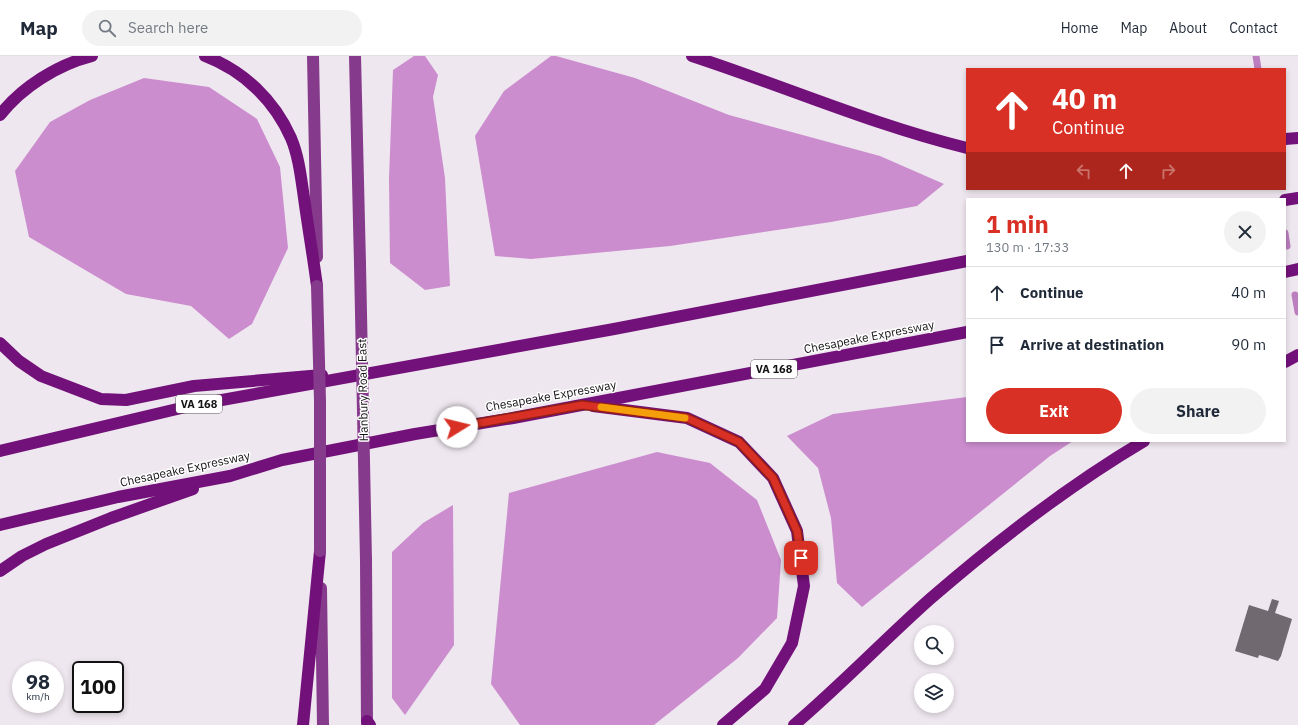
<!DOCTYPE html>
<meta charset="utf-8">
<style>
:root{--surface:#fff;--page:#f2f2f3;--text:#1f2937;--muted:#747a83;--line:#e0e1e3;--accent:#d93025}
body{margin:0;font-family:"IBM Plex Sans",sans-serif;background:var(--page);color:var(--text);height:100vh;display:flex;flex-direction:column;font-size:15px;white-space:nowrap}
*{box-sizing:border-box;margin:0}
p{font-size:13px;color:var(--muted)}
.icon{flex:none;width:22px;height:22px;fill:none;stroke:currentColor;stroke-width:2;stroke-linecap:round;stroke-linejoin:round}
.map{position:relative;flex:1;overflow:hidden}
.side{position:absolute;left:966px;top:142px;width:320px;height:244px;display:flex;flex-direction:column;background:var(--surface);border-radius:0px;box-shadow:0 2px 6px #0003}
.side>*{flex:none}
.hud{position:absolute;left:966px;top:12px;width:320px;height:122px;border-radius:0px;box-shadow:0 2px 6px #0003;background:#d93025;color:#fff;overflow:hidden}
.controls{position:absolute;left:914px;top:569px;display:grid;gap:8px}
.controls a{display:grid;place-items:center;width:40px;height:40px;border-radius:50%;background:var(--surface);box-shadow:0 2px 6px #0003;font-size:20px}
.speed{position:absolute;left:12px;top:605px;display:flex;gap:8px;font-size:20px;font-weight:700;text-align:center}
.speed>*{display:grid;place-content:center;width:52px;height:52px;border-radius:50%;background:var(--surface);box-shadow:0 2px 6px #0003;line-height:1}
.speed small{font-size:10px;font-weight:400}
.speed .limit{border:2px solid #111;border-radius:6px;background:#fff;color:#111}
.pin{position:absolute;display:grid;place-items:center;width:34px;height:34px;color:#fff;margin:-17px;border-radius:8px;box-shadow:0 2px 6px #0006}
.me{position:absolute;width:44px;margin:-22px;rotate:81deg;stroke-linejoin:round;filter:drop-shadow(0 0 3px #0008)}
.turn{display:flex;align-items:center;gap:14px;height:84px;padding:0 20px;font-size:18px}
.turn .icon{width:52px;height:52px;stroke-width:2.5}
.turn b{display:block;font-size:28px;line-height:34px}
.lanes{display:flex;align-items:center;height:38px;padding:0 20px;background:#0003;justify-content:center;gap:20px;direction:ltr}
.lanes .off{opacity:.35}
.round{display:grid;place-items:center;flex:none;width:42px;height:42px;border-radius:21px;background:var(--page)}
.headline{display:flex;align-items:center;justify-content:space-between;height:68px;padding:0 20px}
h1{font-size:24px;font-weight:700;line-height:30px;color:var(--accent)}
.primary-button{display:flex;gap:8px;margin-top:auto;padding:8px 20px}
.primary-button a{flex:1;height:46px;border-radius:24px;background:var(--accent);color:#fff;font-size:16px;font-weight:700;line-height:46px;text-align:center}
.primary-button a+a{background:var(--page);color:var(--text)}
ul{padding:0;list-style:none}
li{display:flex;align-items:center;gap:12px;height:52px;padding:0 20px;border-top:1px solid var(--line)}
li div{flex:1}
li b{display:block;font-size:15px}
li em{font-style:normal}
header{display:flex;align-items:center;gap:24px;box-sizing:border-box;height:56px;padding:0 20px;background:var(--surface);border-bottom:1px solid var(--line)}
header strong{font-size:19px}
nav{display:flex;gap:22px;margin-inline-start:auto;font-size:14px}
.search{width:280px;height:36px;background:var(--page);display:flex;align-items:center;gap:10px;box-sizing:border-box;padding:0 14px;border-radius:22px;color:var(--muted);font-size:15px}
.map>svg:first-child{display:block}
.forest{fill:#cb8dce}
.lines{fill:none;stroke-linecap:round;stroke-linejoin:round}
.stream{stroke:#bb7ebe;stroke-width:7}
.building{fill:#706970}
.major{stroke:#863a8b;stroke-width:12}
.highway{stroke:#73117a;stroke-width:12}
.major-bridge{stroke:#863a8b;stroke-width:12}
.route-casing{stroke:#8d1f18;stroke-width:10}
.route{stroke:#d93025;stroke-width:7}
.slow{stroke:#f59e0b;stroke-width:7}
.labels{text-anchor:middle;stroke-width:3;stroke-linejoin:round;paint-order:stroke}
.shield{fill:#fff;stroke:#5a595a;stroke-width:1}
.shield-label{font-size:11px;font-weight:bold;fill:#141214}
.street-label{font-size:12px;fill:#141214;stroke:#fff}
</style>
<header>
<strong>Map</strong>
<div class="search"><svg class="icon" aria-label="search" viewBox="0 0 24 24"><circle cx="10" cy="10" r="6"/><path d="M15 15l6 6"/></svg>Search here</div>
<nav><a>Home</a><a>Map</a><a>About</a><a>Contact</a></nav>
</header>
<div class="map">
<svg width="1298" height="669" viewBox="0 0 1298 669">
<rect width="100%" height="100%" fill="#efe7ef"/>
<g class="forest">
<path d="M414,0H425L438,19L433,41L445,122L450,230L425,234L390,207L389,123L393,14Z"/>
<path d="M551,0H556L635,22L729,59L880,100L944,128L917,150L831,166L670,190L531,203L495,200L475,80L504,35Z"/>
<path d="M144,22L209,31L257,63L280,111L288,192L252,268L229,283L191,250L126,238L29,181L15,115L50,66L90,44Z"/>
<path d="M967,341V385H1073L1050,400L862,551L837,527L831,462L818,412L787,380L833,358Z"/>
<path d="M657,396L710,407L757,444L781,504L777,562L738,602L654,669H520L491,628L509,437Z"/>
<path d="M453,449L454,589L405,659L392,642V496L423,467Z"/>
</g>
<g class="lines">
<g class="stream">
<path d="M1256,0L1258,13"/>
<path d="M1285,177L1287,190"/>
<path d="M1295,239L1298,256"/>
</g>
</g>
<path class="building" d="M1272,543L1279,545L1275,557L1292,563L1281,600L1278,605L1259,599L1258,602L1235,595L1249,549L1268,555Z"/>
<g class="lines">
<g class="major">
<path d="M313,0L317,201"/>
<path d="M355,0L360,208"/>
<path d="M366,504L367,669"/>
<path d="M321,532L323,669"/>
</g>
<g class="highway">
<path d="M205,0C244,15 274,44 291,82C299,101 301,122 304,142C308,171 313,200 317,230"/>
<path d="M692,0C784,30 873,69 967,92"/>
<path d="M0,59C22,31 57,9 92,0"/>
<path d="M1285,83L1298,82"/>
<path d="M1285,144L1298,142"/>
<path d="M1285,216L1298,213"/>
<path d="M0,287L19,305L41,320L101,343L126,344L194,330L322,319"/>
<path d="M1285,306L1298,299"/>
<path d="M593,350L687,362L739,386L773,422L797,475L804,530L792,587L765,633L723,669"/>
<path d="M0,395L194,349L614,273L967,205"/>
<path d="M0,469L118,441L230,420L282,404L415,378L513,362L967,276"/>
<path d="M0,515L22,500L46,488L111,462L193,433"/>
<path d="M367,665L370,669"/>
<path d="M303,669L320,495"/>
<path d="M794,669C841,629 884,584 930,543C997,485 1068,430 1144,385"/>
</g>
<g class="major-bridge">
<path d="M360,208L366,504"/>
<path d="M317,230L320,345V495"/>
</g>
</g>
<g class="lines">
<g class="route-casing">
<path id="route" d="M457,371L582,349L687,362L739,386L773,422L797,475L801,502"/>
</g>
<use href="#route" class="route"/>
<path class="slow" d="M601,351L685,362"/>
</g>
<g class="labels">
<g class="shield">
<rect x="751" y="304" width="46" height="18" rx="3"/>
<rect x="176" y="339" width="46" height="18" rx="3"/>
</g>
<g class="shield-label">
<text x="774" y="317">VA 168</text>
<text x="199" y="352">VA 168</text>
</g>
<g class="street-label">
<text transform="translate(869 281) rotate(-11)" y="4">Chesapeake Expressway</text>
<text transform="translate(363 334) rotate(-91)" y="4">Hanbury Road East</text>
<text transform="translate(551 340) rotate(-10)" y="4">Chesapeake Expressway</text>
<text transform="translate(185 413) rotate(-12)" y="4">Chesapeake Expressway</text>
</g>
</g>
</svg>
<div class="controls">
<a><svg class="icon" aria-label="search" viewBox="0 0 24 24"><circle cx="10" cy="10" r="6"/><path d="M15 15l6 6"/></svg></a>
<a><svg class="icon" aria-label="layers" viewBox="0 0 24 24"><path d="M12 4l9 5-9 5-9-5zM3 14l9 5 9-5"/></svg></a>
</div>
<div class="speed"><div>98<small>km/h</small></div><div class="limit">100</div></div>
<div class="pin" style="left:801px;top:502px;background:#d93025"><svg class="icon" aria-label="arrive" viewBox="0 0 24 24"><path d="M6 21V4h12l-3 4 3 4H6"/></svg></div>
<svg class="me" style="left:457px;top:371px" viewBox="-20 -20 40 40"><circle r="19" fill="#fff"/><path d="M0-13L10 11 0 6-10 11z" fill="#d93025"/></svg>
<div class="hud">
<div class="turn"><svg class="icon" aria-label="ahead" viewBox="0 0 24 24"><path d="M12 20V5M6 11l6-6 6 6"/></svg><div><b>40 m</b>Continue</div></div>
<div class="lanes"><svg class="icon off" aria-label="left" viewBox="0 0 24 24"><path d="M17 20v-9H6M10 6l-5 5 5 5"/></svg><svg class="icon" aria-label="ahead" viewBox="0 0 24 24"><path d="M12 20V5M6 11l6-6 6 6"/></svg><svg class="icon off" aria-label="right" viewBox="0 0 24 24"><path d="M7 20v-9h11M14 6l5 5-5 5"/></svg></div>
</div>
<section class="side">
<div class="headline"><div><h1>1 min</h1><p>130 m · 17:33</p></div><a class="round"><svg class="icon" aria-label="close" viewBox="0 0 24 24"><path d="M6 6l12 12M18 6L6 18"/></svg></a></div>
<ul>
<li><svg class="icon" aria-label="ahead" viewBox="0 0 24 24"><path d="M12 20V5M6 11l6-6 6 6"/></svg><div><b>Continue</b></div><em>40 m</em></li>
<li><svg class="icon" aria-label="arrive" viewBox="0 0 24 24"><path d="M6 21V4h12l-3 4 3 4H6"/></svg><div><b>Arrive at destination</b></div><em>90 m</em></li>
</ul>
<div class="primary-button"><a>Exit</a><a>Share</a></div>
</section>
</div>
